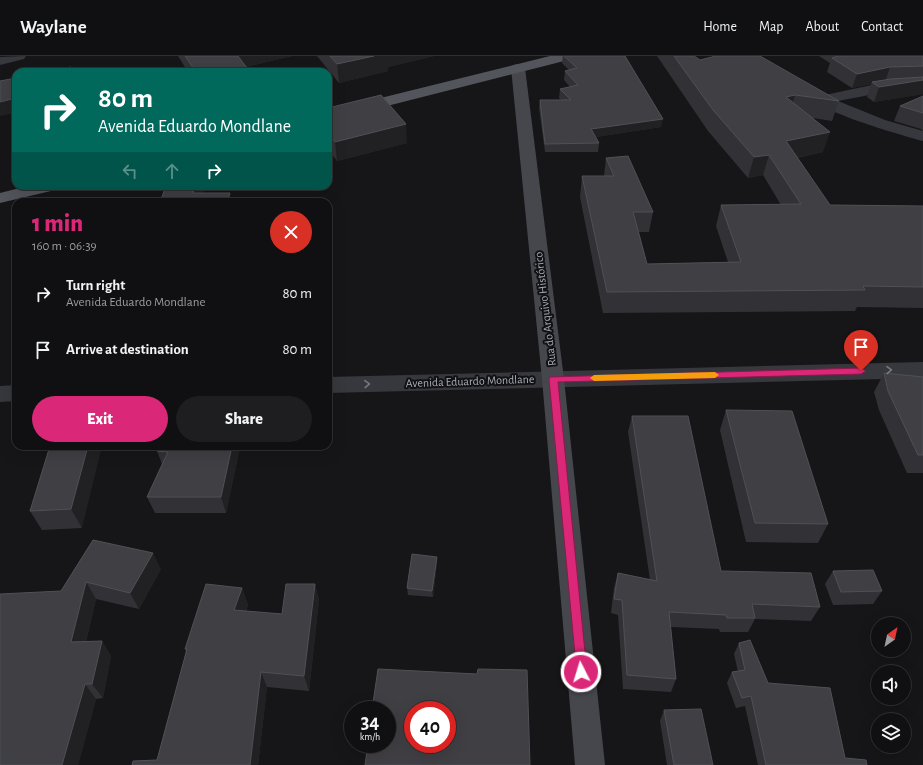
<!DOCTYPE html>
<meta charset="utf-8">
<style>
:root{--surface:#101012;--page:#1e1e20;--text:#f1f3f6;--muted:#9c9d9f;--line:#303032;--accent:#db2777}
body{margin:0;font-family:"Alegreya Sans",sans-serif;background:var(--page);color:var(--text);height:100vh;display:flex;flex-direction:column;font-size:15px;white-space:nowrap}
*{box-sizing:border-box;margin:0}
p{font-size:13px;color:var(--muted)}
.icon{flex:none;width:22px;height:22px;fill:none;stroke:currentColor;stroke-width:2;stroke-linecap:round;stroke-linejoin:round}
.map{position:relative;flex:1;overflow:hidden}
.side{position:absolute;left:12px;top:142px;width:320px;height:252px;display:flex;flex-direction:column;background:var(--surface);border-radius:12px;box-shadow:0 4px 16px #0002,0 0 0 1px var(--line)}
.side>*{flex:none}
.guide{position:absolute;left:12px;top:12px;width:320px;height:122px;border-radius:12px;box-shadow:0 4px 16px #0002,0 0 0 1px var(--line);background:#00695c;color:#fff;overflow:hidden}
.needle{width:26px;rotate:33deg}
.controls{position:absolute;left:871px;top:561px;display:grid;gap:8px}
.controls a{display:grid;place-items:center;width:40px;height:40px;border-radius:50%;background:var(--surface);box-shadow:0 4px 16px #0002,0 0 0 1px var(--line);font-size:20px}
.speed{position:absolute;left:344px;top:645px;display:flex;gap:8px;font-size:20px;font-weight:700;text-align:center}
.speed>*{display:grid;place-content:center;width:52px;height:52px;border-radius:50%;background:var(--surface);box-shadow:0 4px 16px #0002,0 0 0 1px var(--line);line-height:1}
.speed small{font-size:10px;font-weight:400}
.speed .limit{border:6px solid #d22;background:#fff;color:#111}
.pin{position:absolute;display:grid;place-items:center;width:34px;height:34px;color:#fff;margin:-41px -17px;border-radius:50% 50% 50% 0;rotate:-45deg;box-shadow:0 0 4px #0007}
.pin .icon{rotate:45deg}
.me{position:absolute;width:44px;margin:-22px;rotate:355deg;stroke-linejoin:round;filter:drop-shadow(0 0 3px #0008)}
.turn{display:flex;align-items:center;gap:14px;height:84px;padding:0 20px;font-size:18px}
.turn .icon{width:52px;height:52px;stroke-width:2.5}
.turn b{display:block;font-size:28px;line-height:34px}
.lanes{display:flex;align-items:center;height:38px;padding:0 20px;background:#0003;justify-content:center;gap:20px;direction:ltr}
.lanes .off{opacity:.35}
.round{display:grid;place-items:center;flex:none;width:42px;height:42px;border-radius:21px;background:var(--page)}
.headline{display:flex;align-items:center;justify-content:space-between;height:68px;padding:0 20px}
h1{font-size:24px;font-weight:800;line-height:30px;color:var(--accent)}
.cta{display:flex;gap:8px;margin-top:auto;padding:8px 20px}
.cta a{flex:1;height:46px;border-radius:24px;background:var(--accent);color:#fff;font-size:16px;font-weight:800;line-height:46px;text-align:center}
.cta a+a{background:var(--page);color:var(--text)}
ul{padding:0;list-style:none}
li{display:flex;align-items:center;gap:12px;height:56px;padding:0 20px}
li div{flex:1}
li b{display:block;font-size:15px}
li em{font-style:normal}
header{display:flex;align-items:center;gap:24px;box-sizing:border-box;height:56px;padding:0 20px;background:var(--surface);border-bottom:1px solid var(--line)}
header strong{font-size:19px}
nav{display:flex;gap:22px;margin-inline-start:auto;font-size:14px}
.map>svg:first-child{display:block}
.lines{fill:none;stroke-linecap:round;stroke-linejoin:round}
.street{fill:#37383d;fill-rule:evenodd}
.secondary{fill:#45474d;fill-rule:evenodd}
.primary{fill:#53555c;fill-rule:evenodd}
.wall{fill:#323236}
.shaded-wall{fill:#212124}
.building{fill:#3f3f44;stroke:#4f5156;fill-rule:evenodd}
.oneway{stroke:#757881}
.route{fill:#db2777;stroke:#8e194d}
.slow{fill:#f59e0b}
.labels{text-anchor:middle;stroke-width:4;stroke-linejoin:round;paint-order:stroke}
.street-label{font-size:12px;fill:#a8adb8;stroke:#111113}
</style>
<header>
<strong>Waylane</strong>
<nav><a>Home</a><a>Map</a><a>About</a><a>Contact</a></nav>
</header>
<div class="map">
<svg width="923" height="709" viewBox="0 0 923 709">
<rect width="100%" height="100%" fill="#161618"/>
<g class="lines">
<g class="street">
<path d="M26,0L24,3L0,9V1Z"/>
<path d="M910,25L923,26V34L885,36L838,45L885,64L923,75V85C900,79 814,54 803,37L805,34H815L825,39L872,29Z"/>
<path d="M923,306V322L328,337V321Z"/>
<path d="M16,329V345L0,346V330Z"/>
</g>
<path class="secondary" d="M518,8L523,9L525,12L564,323L605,709H575L542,323L511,12L513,9Z"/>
<g class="primary">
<path d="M550,0H574L572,3L328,65V55Z"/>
<path d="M28,130H57L55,134L0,147V137Z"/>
</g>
</g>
<g class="wall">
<path d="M178,0H292L246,11L250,16H188Z"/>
<path d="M317,0H434L388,11V15L339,27Z"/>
<path d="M563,0H625L661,71L596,81L599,87L598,96H545L539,52L540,44H561L559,42L560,33L570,31L564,24L565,15L569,14L562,7Z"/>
<path d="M657,0H694L700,4L839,45L832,65L813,62L823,96L797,102L830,149L923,150V252L857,251L855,255L603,257L580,141L582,120H604L606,102L653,156L649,176H639L647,208L728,206L716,170L721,149H781L763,119L748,122L708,75Z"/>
<path d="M819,0H923V38L874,46L867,41L871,28L852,32L827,16L830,7Z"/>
<path d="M923,40V75L921,73L894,65L900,50Z"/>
<path d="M328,52L407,87L337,105L328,93Z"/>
<path d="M884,317L923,321V417H907L879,354L874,336Z"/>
<path d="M726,354L828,468L818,487L746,486L720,374Z"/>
<path d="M632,360L721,515L820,551L811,565L755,563L748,576H720L719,573L671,571L676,623L671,636L623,633L618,559L611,557L614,532L618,517L650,524L628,376Z"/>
<path d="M50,390L82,472L42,474L30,455Z"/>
<path d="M159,390H254V391H240L226,457H155L147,441L162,408L157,395Z"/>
<path d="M93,484L161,513L139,553L96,543L86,586L102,585L111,600L103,642L96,643L78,709L61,535Z"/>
<path d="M437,501V507L433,541L408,539L407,532Z"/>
<path d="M833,515L882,535L873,548L833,549L825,528Z"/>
<path d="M315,528L319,544L309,635L267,631L258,709H132L157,704L186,596L185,593L242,532L248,549L246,555L282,558Z"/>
<path d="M739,587L768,627L845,702L867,709H758L745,650L736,652L727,627L732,616H738L734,598Z"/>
<path d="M664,654L713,709H667L660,665Z"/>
</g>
<g class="shaded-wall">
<path d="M235,0H292L237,13Z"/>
<path d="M374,0H434L388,11V15L339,27L337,8Z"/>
<path d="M890,11L885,26H872L871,28L852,32L857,18Z"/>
<path d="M923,24V38L874,46L879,31Z"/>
<path d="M795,39L789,59L786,41Z"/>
<path d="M16,42V57L0,60V46Z"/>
<path d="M663,63L661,71L590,82L591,73Z"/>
<path d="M406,68L407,87L337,105L335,86Z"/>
<path d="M830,76L823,96L780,105L786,85Z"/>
<path d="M769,99L763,119L748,122L754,101Z"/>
<path d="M195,130H206L200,146L193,137Z"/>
<path d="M230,137L232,146H227Z"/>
<path d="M88,390H102L82,472L71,453Z"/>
<path d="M232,390H240V391L226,457L221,441Z"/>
<path d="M153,497L161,513L139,553L130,537Z"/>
<path d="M437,501V507L433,541L432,535Z"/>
<path d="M86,526L96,543L82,602L71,586Z"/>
<path d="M315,528L319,544L309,635L304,620Z"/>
<path d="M242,532L248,549L240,570L234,554Z"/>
<path d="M102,585L111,600L103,642L92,628Z"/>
<path d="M261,616L267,631L258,709H250Z"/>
<path d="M85,628L96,643L78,709H62Z"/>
</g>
<g class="building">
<path d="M185,0H238L250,16H196Z"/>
<path d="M330,0H374L337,8Z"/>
<path d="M564,0H625L663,63L591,73L599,87L545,88L540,44H571L560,33L578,29L565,15L577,12Z"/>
<path d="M674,0H694L700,4L716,0H760L839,45L795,39L786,41L830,76L786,85L830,149L923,150V231L863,230L865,234L607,236L582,120H614L606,102L628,100L653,156H633L647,208L741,206L721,149L801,148L769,99L754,101L713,54Z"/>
<path d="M838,0H923V10L890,11L857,18L832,2Z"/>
<path d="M71,11L72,16H46Z"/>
<path d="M923,21V24L879,31L872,26L891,23Z"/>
<path d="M16,22V42L0,46V25Z"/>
<path d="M381,39L406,68L335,86L328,76V52Z"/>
<path d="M923,40V57L900,50Z"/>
<path d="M166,130H195L193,137H230L227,146H160Z"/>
<path d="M884,317L923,321V399H918L888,335Z"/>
<path d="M726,354L792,355L828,468L755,467Z"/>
<path d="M632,360H688L721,515L811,517L820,551L752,548L755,562H727L726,559L669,556L676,623L627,619L622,544L614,543L618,517L657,525Z"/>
<path d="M50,390H88L71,453L30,455Z"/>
<path d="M159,390H232L221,441H147L168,396L157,395Z"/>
<path d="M93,484L153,497L130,537L86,526L71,586L102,585L92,628H85L62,709H0V538L61,535Z"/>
<path d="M412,498L437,501L432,535L407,532Z"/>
<path d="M873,514L882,535L841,536L833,515Z"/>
<path d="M206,528L242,532L234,554L282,558L286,528H315L304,620L261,616L250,709H132L133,705L157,704L187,593H185Z"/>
<path d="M750,584L768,627L830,632L845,702L866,704L867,709H766L751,640L742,642L732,616L745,614L739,587Z"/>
<path d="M378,613L477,618L478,613L527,614L530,709H365L368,688H387V654H372ZM413,654H447V688H413Z"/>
<path d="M701,653L713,709H674L664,654Z"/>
</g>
<defs><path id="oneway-chevron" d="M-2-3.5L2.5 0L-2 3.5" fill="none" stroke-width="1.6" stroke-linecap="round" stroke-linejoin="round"/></defs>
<g class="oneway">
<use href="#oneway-chevron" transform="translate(889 314) rotate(-1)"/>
<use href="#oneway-chevron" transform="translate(367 328) rotate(-2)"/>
</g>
<path class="route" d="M861,312L866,315L861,318L558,326L587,616L585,620L581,622L577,620L549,323L550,321Z"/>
<path class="slow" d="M715,316L719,319L715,322L594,325L590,322L594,319Z"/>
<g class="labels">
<g class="street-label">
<text transform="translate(545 253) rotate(-97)" y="4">Rua do Arquivo Histórico</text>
<text transform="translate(470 325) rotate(-2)" y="4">Avenida Eduardo Mondlane</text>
</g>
</g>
</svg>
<div class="controls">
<a><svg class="needle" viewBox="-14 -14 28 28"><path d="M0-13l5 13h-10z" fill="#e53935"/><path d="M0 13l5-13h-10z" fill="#9c9d9f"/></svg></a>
<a><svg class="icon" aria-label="sound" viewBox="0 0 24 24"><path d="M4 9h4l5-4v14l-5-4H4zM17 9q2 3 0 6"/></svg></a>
<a><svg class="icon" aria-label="layers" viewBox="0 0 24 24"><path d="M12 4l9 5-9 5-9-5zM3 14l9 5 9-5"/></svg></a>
</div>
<div class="speed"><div>34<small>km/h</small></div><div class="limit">40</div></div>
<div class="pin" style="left:861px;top:315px;background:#d93025"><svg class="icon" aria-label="arrive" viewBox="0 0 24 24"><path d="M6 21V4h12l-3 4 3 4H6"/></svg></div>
<svg class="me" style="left:581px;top:616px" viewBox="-20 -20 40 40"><circle r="17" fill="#db2777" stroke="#fff" stroke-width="3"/><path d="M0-11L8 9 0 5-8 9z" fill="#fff"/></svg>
<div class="guide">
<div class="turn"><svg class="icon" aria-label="right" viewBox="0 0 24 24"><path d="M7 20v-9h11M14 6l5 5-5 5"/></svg><div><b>80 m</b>Avenida Eduardo Mondlane</div></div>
<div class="lanes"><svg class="icon off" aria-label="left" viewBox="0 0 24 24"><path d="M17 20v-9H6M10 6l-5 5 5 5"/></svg><svg class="icon off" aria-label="ahead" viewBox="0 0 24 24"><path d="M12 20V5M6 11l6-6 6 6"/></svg><svg class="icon" aria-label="right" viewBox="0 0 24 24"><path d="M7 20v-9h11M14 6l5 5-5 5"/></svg></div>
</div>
<section class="side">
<div class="headline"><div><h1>1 min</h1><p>160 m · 06:39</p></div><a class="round" style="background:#d93025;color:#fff"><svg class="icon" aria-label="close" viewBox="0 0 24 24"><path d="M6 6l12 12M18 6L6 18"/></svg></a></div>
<ul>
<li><svg class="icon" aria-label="right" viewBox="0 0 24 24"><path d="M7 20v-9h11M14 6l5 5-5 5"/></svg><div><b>Turn right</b><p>Avenida Eduardo Mondlane</p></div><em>80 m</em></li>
<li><svg class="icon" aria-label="arrive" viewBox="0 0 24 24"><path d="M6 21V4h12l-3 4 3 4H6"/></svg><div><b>Arrive at destination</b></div><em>80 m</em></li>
</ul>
<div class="cta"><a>Exit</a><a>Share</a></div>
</section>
</div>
